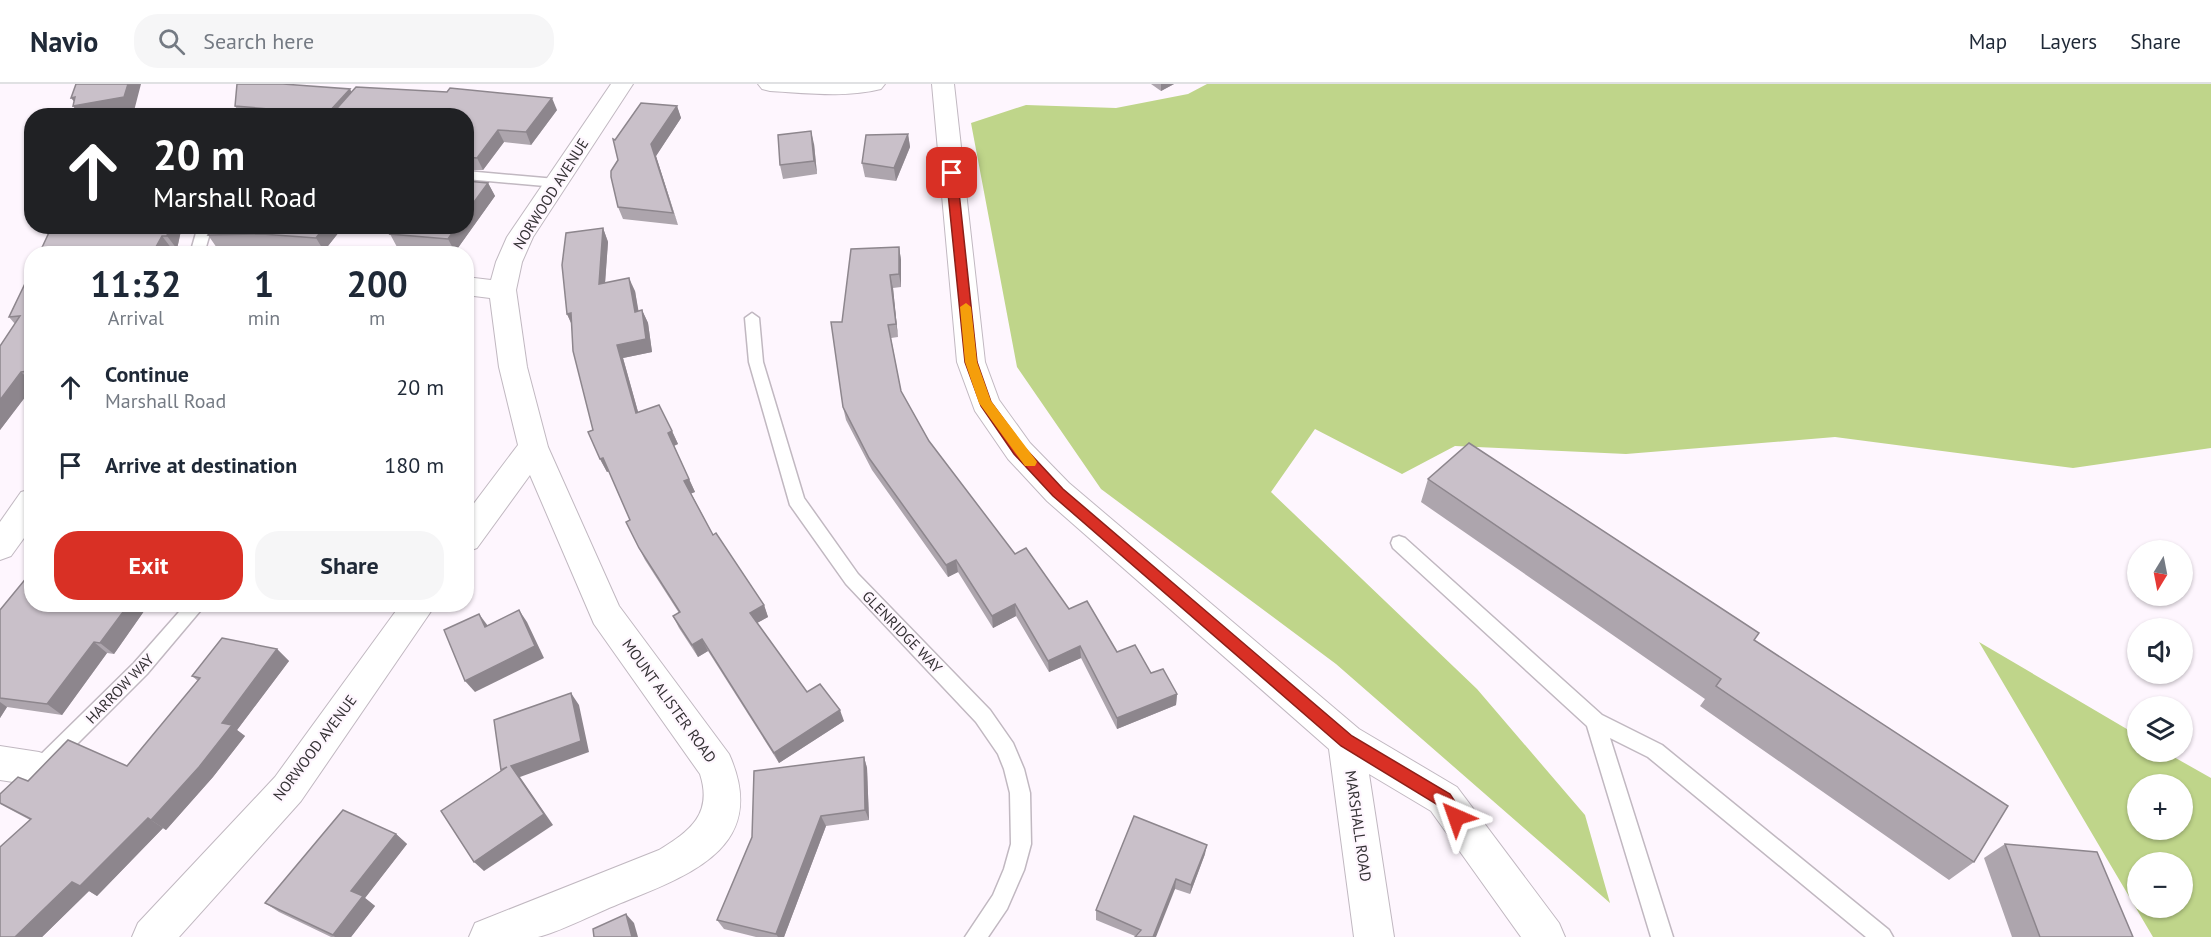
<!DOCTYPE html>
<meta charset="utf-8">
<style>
:root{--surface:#fff;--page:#f6f6f7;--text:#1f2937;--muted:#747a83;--line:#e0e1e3;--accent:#d93025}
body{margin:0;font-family:"PT Sans",sans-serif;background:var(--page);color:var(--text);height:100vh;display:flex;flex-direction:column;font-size:22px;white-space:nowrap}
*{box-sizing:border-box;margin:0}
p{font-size:20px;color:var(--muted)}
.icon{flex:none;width:33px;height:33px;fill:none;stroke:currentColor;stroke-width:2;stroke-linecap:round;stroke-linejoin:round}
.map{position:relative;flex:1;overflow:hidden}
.details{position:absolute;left:24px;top:162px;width:450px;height:366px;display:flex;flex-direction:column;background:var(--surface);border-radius:24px;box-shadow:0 2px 4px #0004}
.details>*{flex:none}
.hud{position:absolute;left:24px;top:24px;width:450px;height:126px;border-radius:24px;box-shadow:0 2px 4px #0004;background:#202124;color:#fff;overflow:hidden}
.needle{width:39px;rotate:190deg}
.controls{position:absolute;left:2127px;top:456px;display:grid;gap:12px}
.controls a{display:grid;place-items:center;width:66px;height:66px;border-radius:50%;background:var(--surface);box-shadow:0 2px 4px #0004;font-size:30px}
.pin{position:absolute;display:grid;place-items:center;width:51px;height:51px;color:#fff;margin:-26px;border-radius:12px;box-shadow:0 3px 9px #0006}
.me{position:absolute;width:66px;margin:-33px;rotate:317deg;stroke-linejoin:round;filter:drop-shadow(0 0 4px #0008)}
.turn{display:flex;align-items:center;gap:21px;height:126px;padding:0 30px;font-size:27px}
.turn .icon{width:78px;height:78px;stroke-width:2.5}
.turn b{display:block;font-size:42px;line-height:51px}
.eta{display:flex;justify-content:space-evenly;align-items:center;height:102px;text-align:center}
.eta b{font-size:36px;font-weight:600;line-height:42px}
.cta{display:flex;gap:12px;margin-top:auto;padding:12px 30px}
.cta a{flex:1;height:69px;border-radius:24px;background:var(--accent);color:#fff;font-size:24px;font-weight:600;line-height:69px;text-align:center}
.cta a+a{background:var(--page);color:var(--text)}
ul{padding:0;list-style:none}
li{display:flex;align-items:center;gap:18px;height:78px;padding:0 30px}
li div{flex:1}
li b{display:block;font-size:22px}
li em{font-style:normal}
header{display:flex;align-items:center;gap:36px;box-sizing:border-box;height:84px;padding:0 30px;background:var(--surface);border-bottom:2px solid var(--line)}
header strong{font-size:28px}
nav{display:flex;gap:33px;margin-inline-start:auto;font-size:21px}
.search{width:420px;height:54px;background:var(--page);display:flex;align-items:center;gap:15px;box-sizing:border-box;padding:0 21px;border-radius:24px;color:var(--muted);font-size:22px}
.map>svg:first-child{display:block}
.forest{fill:#bfd58a;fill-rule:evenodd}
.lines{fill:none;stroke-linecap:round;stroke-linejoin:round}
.service-casing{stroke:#c1b8c1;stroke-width:3}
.minor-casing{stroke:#c1b8c1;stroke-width:2}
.primary-casing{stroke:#c1b8c1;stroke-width:2}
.service{fill:#fff;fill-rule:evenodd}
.minor{fill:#fff;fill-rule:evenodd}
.primary{fill:#fff;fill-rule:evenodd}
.wall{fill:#ada5ad}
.shaded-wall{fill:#8d868d}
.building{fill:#c9c0c9;stroke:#8d868d;stroke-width:1.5}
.route{fill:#d93025;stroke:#8d1f18;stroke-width:1.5}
.slow{fill:#f59e0b}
.labels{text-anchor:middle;stroke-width:4.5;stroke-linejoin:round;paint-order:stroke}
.street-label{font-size:15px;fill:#343134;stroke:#fef6fe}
</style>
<header>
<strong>Navio</strong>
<div class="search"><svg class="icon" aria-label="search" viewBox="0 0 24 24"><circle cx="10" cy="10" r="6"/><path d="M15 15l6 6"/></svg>Search here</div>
<nav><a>Map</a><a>Layers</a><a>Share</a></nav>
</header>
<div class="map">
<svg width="2211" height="853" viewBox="0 0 2211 853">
<rect width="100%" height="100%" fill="#fef6fe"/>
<g class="forest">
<path d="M1207,0H2211V364L2073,384L1835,353L1626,370L1455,362L1402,390L1315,345L1271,408L1477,605L1585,731L1610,819L1336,580L1101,405L1017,283L971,39L1026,21L1116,24L1188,10Z"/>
<path d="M1979,558L2137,651L2138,668H2165L2211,694V853H2153ZM2138,700H2182V746H2138ZM2138,778H2182V824H2138Z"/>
</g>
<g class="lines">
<g class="service-casing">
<g id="service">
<path d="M466,87L556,95L563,99L556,103L466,95Z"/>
<path d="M198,142H212L204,170H190Z"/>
<path d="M752,229L759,234L763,278L804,414L858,490L990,626L1013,659L1024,685L1030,709L1031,760L1024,786L1007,825L988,853H965L993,811L1004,785L1011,760L1010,709L1004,685L998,670L976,638L846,500L790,421L749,278L745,234Z"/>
<path d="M1399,452L1405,454L1602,631L1662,661L1889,846L1893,853H1866L1648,673L1610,654L1673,853H1651L1587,642L1393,464L1391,459L1393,454Z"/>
<path d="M186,520H206L147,590L46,691L39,694L32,691L29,685L32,679L134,579Z"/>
</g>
</g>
<g class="minor-casing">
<g id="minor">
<path d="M611,0H633L533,153L522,178L516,206L527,283L548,363L619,522L729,670C772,766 684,793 614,822C594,830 557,849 538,853C516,853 491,853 469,853L475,839L659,766C690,747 713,730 700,690L594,540L530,391L477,464L466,468V430L518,361L499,283L490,214L466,211V193L491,196L496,178L507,153Z"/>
<path d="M932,0H954L985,278L999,316L1030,359L1069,399L1359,645L1457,703L1559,839L1565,853H1521L1431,727L1369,690L1394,853H1354L1329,665L1047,417L1008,375L975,327L957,278Z"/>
<path d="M32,405V443L11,472L0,476V438L21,408Z"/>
<path d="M401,520H436L301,717L179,853H132L138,839L275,693Z"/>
<path d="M0,662L39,668L52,673L57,685L52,697L39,702L0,696Z"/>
</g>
</g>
<g class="primary-casing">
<path id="primary" d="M758,0H885L881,5C846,14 806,9 770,7L762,5Z"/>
</g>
<use href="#service" class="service"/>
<use href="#minor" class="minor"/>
<use href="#primary" class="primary"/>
</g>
<g class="wall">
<path d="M1151,0H1174L1161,7Z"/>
<path d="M350,5L351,8L557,26L531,61L504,58L483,86H468L474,98L488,99L495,112L455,168L397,163L390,150L392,148L343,143L324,167L271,162L217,164L208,151L214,142H466V32H241L235,22Z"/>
<path d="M677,22L681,34L656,72L678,141L623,135L618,123V76L615,56Z"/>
<path d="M908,50L910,63L896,97L865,93L862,79Z"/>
<path d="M814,60L817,90L783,95L780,81Z"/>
<path d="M182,142L177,165H172L169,170H39Z"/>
<path d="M603,144L608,158L605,199L635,207L638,227L642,226L648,239L652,268L623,274L638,328L672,347L678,360L674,362L695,408L691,409L713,451L764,521L768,533L757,539L807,608L844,637L779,679L708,567L698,573L679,544L673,532L679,529L645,476L639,464L630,436L609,387L607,388L600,375L593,346L571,239L567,230Z"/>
<path d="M899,163L901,176V203L893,204L898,253L891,254L901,307L929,357L1015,470L1069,525L1117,568L1151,589L1177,610L1176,621L1117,645L1081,574L1049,588L1016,532L993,544L958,488L948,493L872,386L846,336L843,323L842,238Z"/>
<path d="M32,185V304L0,346V262L15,240L9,233Z"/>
<path d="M1428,395L1754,556L1974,778L1949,796L1700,622L1705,615L1421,418Z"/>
<path d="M149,520L114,570L107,569L62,631L7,623L0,634V526Z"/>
<path d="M277,565L289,577L237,646L245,652L213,693L166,746L163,744L97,812L89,807L42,853H0L30,736L0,720L28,697L127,682L198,597L192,592Z"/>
<path d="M864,673L867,684L869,736L826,742L784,853H756L724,845L717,836Z"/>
<path d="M396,750L407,760L365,814L375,822L351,853H331L279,828L265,819Z"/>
<path d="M2005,760L2133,853H2012L1984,774Z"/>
<path d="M1205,770L1190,810L1175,805L1135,852L1096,836V826Z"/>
</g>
<g class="shaded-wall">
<path d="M128,0H141L134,27L106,32H80L73,22L77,21L71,14Z"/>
<path d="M1161,0H1174L1161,7Z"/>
<path d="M350,5L357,19L331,31V32H327V30Z"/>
<path d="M552,14L557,26L531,61L526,48Z"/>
<path d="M677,22L681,34L656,72L678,141L651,60Z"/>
<path d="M498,46L504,58L483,86L477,74Z"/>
<path d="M811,47L814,60L817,90L814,77Z"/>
<path d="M908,50L910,63L896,97L894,84Z"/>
<path d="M468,85L474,98L466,109V87Z"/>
<path d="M488,99L495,112L455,168L448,155L457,142H466V129Z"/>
<path d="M169,142H182L177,165L167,152Z"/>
<path d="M325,142H342L343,143L324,167L316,154Z"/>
<path d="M603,144L608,158L604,213L599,200Z"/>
<path d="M162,152L172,165L169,170H152Z"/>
<path d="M899,163L901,176V203L899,190Z"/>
<path d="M890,191L893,204L898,253L896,240Z"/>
<path d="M629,194L635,207L641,241L635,228Z"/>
<path d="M642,226L648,239L652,268L623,274L642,342L636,329L617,261Z"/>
<path d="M571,229L573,243L567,230Z"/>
<path d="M21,288L32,298V304L0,346V316Z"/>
<path d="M672,347L678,360L673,362L668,349Z"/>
<path d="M603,374L609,387L607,388L600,375Z"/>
<path d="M689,395L695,408L690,410L684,397Z"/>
<path d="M956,476L958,488L948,493L946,481Z"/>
<path d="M129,520H149L114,570L100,559Z"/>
<path d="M1015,520L1016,532L993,544L992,532Z"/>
<path d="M764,521L768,533L755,540L750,529Z"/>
<path d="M519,526L527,538L544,574L475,608L465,597Z"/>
<path d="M479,530L488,542L485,543Z"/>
<path d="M702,555L708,567L698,573L692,561Z"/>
<path d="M94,558L107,569L62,631L47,620Z"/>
<path d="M1080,562L1081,574L1049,588L1048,577Z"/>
<path d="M277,565L289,577L237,646L245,652L213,693L166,746L151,736Z"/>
<path d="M571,609L579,621L589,668L520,693L553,741L484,787L474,778L511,682Z"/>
<path d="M1177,610L1176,621L1117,645V634Z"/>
<path d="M0,618L7,623L0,634Z"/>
<path d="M840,626L844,637L779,679L774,669Z"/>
<path d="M864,673L867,684L869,736L865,726Z"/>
<path d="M821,732L826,742L784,853H778L776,850Z"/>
<path d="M148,734L163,744L97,812L89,807L42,853H15L72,798Z"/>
<path d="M396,750L407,760L365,814L375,822L351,853H335L333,851L351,807Z"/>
<path d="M1207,761L1205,770L1190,810L1191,801Z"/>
<path d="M1176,795L1175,805L1156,853H1153Z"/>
<path d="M626,830L634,839L638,853H632Z"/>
</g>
<g class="building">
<path d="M76,0H128L124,13L73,22L75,13L71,14Z"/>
<path d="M237,0H283L350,5L327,30L235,22Z"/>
<path d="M356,3L447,8L450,4L552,14L526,48L498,46L477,74L466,73V32H341L331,31Z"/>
<path d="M641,19L677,22L651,60L673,129L618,123L611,93V87L618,76L613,55L615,56Z"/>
<path d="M811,47L814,77L780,81L778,51Z"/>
<path d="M908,50L894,84L862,79L866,51Z"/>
<path d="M466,97L488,99L466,129Z"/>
<path d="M52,142H169L167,152H162L152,170H39Z"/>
<path d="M214,142H325L316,154L262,150L208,151Z"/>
<path d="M396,142H457L448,155L390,150Z"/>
<path d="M603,144L599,200L629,194L635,228L642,226L646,255L617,261L636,329L659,321L672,347L668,349L689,395L684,397L713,451L716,449L764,521L750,529L807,608L820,600L840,626L774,669L702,555L692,561L673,532L680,528L639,464L626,438L630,436L603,374L600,375L588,348L593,346L573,267L571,229L567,230L562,181L566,149Z"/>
<path d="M899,163V190L890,191L896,240L888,241L901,307L929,357L1015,470L1026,464L1069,525L1087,517L1117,568L1135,561L1151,589L1163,585L1177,610L1117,634L1080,562L1048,577L1015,520L992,532L956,476L946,481L869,374L843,323L831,238H842L851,165Z"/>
<path d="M32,185V283L28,287L21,288L0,316V262L20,232L9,233Z"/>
<path d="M1469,359L1759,549L1754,556L2008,722L1974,778L1716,602L1721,595L1428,395Z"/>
<path d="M32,487V520H129L100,559L94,558L47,620L0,614V526Z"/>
<path d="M519,526L535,562L465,597L444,546L479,530L485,543Z"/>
<path d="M222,554L277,565L222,639L232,641L199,683L151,736L148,734L80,802L72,798L15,853H0V763L31,735L0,719V710L18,693L28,697L68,656L127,682L200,594L192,592Z"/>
<path d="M571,609L581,657L511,682L544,730L474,778L441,727L507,683L501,686L494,636Z"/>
<path d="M864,673L865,726L821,732L776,850L717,836L752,753L754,687Z"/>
<path d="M343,726L396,750L351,807L363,812L333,851L265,819Z"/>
<path d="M1134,732L1207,761L1191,801L1176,795L1153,853H1135L1141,846L1096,826Z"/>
<path d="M2005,760L2097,768L2133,853H2040Z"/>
<path d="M626,830L632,853H594L593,845Z"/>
</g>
<path class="route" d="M952,86L957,89L977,278L991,318L1024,363L1063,405L1352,652L1450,710L1465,733L1462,738L1456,740L1451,738L1438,721L1341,662L1053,412L1014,370L981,322L965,278L946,89Z"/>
<path class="slow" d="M966,219L971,223L977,278L991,317L1035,375L1037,378L1035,382H1025L979,319L965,278L960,223Z"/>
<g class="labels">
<g class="street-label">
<text transform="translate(551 110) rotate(-58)" y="5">NORWOOD AVENUE</text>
<text transform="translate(902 548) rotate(46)" y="5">GLENRIDGE WAY</text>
<text transform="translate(120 605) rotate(-46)" y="5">HARROW WAY</text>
<text transform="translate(669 617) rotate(54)" y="5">MOUNT ALISTER ROAD</text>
<text transform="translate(315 664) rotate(-53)" y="5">NORWOOD AVENUE</text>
<text transform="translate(1358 742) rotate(82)" y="5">MARSHALL ROAD</text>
</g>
</g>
</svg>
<div class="controls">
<a><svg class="needle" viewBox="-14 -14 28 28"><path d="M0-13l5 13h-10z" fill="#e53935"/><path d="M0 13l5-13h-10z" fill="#747a83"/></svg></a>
<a><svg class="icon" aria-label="sound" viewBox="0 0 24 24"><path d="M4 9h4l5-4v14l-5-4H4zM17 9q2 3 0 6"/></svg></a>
<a><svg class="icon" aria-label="layers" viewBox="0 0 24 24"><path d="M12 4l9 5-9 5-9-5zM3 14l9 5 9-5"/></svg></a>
<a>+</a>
<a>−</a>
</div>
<div class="pin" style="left:952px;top:89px;background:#d93025"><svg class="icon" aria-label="arrive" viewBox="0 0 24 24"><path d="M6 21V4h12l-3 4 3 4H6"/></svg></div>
<svg class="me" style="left:1456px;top:733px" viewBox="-20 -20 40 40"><path d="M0-17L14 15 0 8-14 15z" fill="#d93025" stroke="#fff" stroke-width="4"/></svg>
<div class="hud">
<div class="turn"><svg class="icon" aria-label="ahead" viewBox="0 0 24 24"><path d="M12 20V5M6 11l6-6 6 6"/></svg><div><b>20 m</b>Marshall Road</div></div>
</div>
<section class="details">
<div class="eta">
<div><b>11:32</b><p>Arrival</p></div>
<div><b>1</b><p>min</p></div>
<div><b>200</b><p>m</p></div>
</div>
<ul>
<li><svg class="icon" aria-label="ahead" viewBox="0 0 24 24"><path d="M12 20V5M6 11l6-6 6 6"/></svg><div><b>Continue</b><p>Marshall Road</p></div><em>20 m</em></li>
<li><svg class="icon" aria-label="arrive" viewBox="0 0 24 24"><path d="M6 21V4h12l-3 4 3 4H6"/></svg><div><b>Arrive at destination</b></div><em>180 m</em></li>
</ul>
<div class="cta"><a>Exit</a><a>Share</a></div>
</section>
</div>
